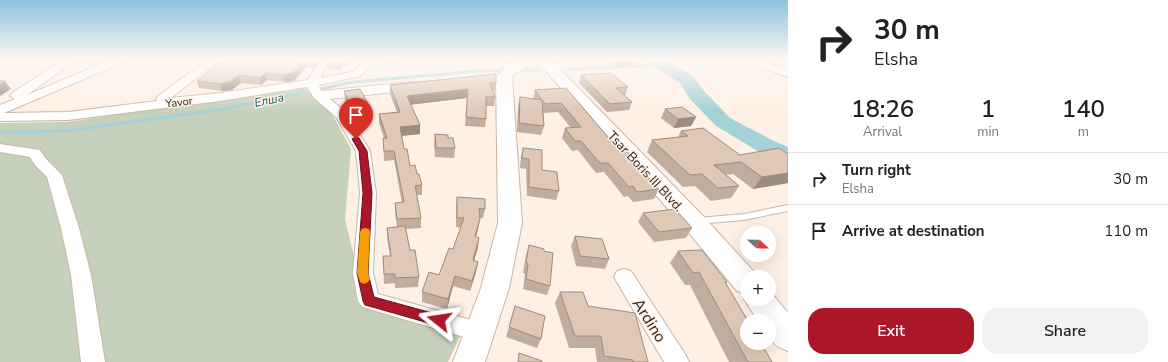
<!DOCTYPE html>
<meta charset="utf-8">
<style>
:root{--surface:#fff;--page:#f2f2f2;--text:#222;--muted:#767676;--line:#e0e0e0;--accent:#ac1728}
body{margin:0;font-family:"Nunito Sans",sans-serif;background:var(--page);color:var(--text);height:100vh;display:flex;flex-direction:column;font-size:15px;white-space:nowrap}
*{box-sizing:border-box;margin:0}
p{font-size:13px;color:var(--muted)}
.icon{flex:none;width:22px;height:22px;fill:none;stroke:currentColor;stroke-width:2;stroke-linecap:round;stroke-linejoin:round}
.map{position:relative;flex:1;overflow:hidden}
.panel{display:flex;flex-direction:column;background:var(--surface);width:380px}
.panel>*{flex:none}
.top-card{background:#fff;color:var(--text);overflow:hidden}
.needle{width:26px;rotate:112deg}
.fabs{position:absolute;left:740px;top:226px;display:grid;gap:8px}
.fabs a{display:grid;place-items:center;width:36px;height:36px;border-radius:50%;background:var(--surface);box-shadow:0 4px 16px #0002;font-size:20px}
.pin{position:absolute;display:grid;place-items:center;width:34px;height:34px;color:#fff;margin:-41px -17px;border-radius:50% 50% 50% 0;rotate:-45deg;box-shadow:0 0 4px #0007}
.pin .icon{rotate:45deg}
.me{position:absolute;width:44px;margin:-22px;rotate:285deg;stroke-linejoin:round;filter:drop-shadow(0 0 3px #0008)}
.turn{display:flex;align-items:center;gap:14px;height:84px;padding:0 20px;font-size:18px}
.turn .icon{width:52px;height:52px;stroke-width:2.5}
.turn b{display:block;font-size:28px;line-height:34px}
.eta{display:flex;justify-content:space-evenly;align-items:center;height:68px;text-align:center}
.eta b{font-size:24px;font-weight:600;line-height:28px}
.cta{display:flex;gap:8px;margin-top:auto;padding:8px 20px}
.cta a{flex:1;height:46px;border-radius:16px;background:var(--accent);color:#fff;font-size:16px;font-weight:600;line-height:46px;text-align:center}
.cta a+a{background:var(--page);color:var(--text)}
ul{padding:0;list-style:none}
li{display:flex;align-items:center;gap:12px;height:52px;padding:0 20px;border-top:1px solid var(--line)}
li div{flex:1}
li b{display:block;font-size:15px}
li em{font-style:normal}
main{display:flex;flex:1;min-height:0}
.map>svg:first-child{display:block}
.green{fill:#c6d1bb}
.lines{fill:none;stroke-linecap:round;stroke-linejoin:round}
.stream{stroke:#a4d2d8;stroke-width:3}
.river{fill:#a4d2d8;fill-rule:evenodd}
.lane-casing{stroke:#cbb5a3;stroke-width:2}
.street-casing{stroke:#cbb5a3;stroke-width:2}
.secondary-casing{stroke:#cbb5a3;stroke-width:2}
.primary-casing{stroke:#cbb5a3;stroke-width:2}
.lane{fill:#fff;fill-rule:evenodd}
.street{fill:#fff;fill-rule:evenodd}
.secondary{fill:#fff;fill-rule:evenodd}
.primary{fill:#fff;fill-rule:evenodd}
.wall{fill:#c0ad9d}
.shaded-wall{fill:#9c8d7f}
.building{fill:#dfc9b6;stroke:#9c8d7f}
.route{fill:#ac1728;stroke:#700f1a}
.slow{fill:#f59e0b}
.labels{text-anchor:middle;stroke-width:3;stroke-linejoin:round;paint-order:stroke}
.far-street-label{font-size:11px;fill:#2f261f;stroke:#fef0e5}
.far-water-label{font-size:12px;font-style:italic;fill:#1d5b62;stroke:#fef0e5}
.street-label{font-size:13px;fill:#2f261f;stroke:#fef0e5}
.near-street-label{font-size:16px;fill:#2f261f;stroke:#fef0e5}
</style>
<main>
<div class="map">
<svg width="788" height="362" viewBox="0 0 788 362">
<rect width="100%" height="100%" fill="#fef0e5"/>
<path class="green" d="M303,85L332,114L351,149L345,220L366,303L463,330L448,362H0V123L67,122L219,99Z"/>
<g class="lines">
<g class="stream">
<path d="M567,69L664,65"/>
<path d="M518,70H539"/>
<path d="M0,132L67,131L224,109L353,82L478,71L507,70"/>
</g>
<path class="river" d="M646,60H666L693,76L704,91L730,118L772,140L788,147V162L756,150L716,126L690,99L680,83L648,63Z"/>
<g class="lane-casing">
<g id="lane">
<path d="M542,60H560L557,62L544,63L542,62Z"/>
<path d="M788,205V211L744,220L697,224L694,223L693,221L694,219L697,218L744,214Z"/>
</g>
</g>
<g class="street-casing">
<g id="street">
<path d="M63,60H76L27,95L110,60H125L124,62L4,113L68,112L157,101L156,99L158,96L207,60H219L171,98L220,93L308,80L320,60H330L320,78L352,72L366,60H378L360,76L319,85L321,91L412,82L416,83L418,86L416,89L412,90L330,99L346,112L370,151L376,193L373,273L378,294L489,325L492,332L489,339L481,342L362,307L358,301L353,273L360,193L356,151L336,117L314,98L307,87L220,101L68,120L0,121V105L15,99L10,96L12,93Z"/>
<path d="M744,60H760L788,70V77L745,62Z"/>
<path d="M0,144L40,150L46,159L62,175L79,228L91,275L105,362H81L71,275L61,228L47,177L35,165L30,157L0,152Z"/>
<path d="M624,269L631,271L685,354L689,362H664L614,277L617,271Z"/>
</g>
</g>
<g class="secondary-casing">
<path id="secondary" d="M518,60L551,61L549,64L527,67L518,72L512,77L522,223L509,288L485,362H453L481,288L498,223L496,77L507,65Z"/>
</g>
<g class="primary-casing">
<path id="primary" d="M536,60H551L703,216L757,275L758,277H747V299H769V290L788,313V351C771,345 769,339 769,321H758L744,299L747,294L737,291L685,228Z"/>
</g>
<use href="#lane" class="lane"/>
<use href="#street" class="street"/>
<use href="#secondary" class="secondary"/>
<use href="#primary" class="primary"/>
</g>
<g class="wall">
<path d="M73,60H98L92,64L75,63Z"/>
<path d="M223,60H319L314,68L306,67L294,81L285,82L267,80L261,85L241,83L232,90L222,91L199,88L197,81Z"/>
<path d="M327,60H348L344,67H341L339,70L327,69L326,62Z"/>
<path d="M385,60H404V62L386,63Z"/>
<path d="M605,60H639L637,64L616,67Z"/>
<path d="M496,74V83L495,91H493L495,97L494,106H486V119L485,127L465,126L467,98L410,105L420,134L402,136L404,149L410,166L417,174L422,185V195H417L421,218V228L406,229L410,250L419,277L418,287L395,288V283L384,284L383,256H390L387,238V228L397,227L395,213V203H402L394,160L384,161L383,138H384L379,123V114L397,112L390,94V85Z"/>
<path d="M581,75L628,87L625,95H624L632,102L629,110L607,112L579,83Z"/>
<path d="M566,88L620,151L635,160L634,163L659,189L654,199L633,202L628,196L624,197L604,172L596,173L578,150L572,151L562,138L565,128H571L558,112L543,113L544,126L541,135L517,132L518,106L520,97L533,99L535,90Z"/>
<path d="M344,91L368,103L369,112L352,115L345,100Z"/>
<path d="M665,109L696,117L691,126L674,128L661,118Z"/>
<path d="M681,131L740,155L788,154V183L753,189L733,174L726,175L739,186L731,198L711,201L695,186L683,187L647,152L652,140L678,137Z"/>
<path d="M435,134L448,138L455,148L454,158L435,157L434,144Z"/>
<path d="M523,148L542,170L559,191L556,200L527,196L526,169L520,168L521,157Z"/>
<path d="M457,197L485,209L483,218H480L478,229L476,237L478,247L474,261L478,262L476,272L470,291L453,286L447,309L422,302V292L439,275L453,249L461,228L456,227V206Z"/>
<path d="M643,213L692,228L686,238L654,242L638,222Z"/>
<path d="M575,236L609,259L605,269L576,266L571,246Z"/>
<path d="M529,245L544,251L550,286L547,295L523,289L525,274L523,273L526,255Z"/>
<path d="M678,251L727,282L726,284L772,362H729L690,285H685L670,263Z"/>
<path d="M560,292L588,306L648,362H597L595,348H569L555,303Z"/>
<path d="M515,306L541,339L537,348L506,337Z"/>
</g>
<g class="shaded-wall">
<path d="M90,60H98L92,64Z"/>
<path d="M305,60L306,67L294,81L285,82L283,75Z"/>
<path d="M313,60H319L314,68L313,61Z"/>
<path d="M341,60V67L339,70L338,63Z"/>
<path d="M343,60H348L344,67Z"/>
<path d="M619,60H639L637,64L616,67Z"/>
<path d="M266,73L267,80L261,85L260,78Z"/>
<path d="M239,75L241,83L232,90L222,91L220,84Z"/>
<path d="M5,81L11,89L0,96V84Z"/>
<path d="M468,89L467,98L406,105L407,96Z"/>
<path d="M368,103L369,112L352,115L351,106Z"/>
<path d="M696,117L691,126L674,128L678,119Z"/>
<path d="M420,125V134L400,136V127Z"/>
<path d="M788,173V183L753,189L762,177Z"/>
<path d="M480,219L478,229L473,246L475,236Z"/>
<path d="M479,238L478,247L471,270L473,260Z"/>
<path d="M478,262L476,272L470,291L472,281Z"/>
<path d="M455,276L453,286L447,309L448,299Z"/>
</g>
<g class="building">
<path d="M223,60H313V61L305,60L293,73L283,75L266,73L260,78L239,75L230,82L220,84L197,81Z"/>
<path d="M327,60H340L338,63L326,62Z"/>
<path d="M611,73L628,87L616,88L632,102L610,104L581,75Z"/>
<path d="M496,74V83H490L495,97H486V119L466,117L468,89L407,96L420,125L400,127L404,149H407L410,166L415,165L417,174H419L422,185L415,186L421,218L397,219L395,203L404,202L394,151H384L383,138H387L379,114L400,112L390,85Z"/>
<path d="M0,81H5L0,84Z"/>
<path d="M566,88L620,151L626,150L635,160H632L659,189L637,192L633,186L629,187L608,163H600L581,141H575L565,128L581,127L561,103L546,104L542,100L544,126L519,123L520,97L542,100L535,90Z"/>
<path d="M360,89L368,103L351,106L344,91Z"/>
<path d="M682,107L696,117L678,119L665,109Z"/>
<path d="M703,128L740,155L779,148L788,154V173L762,177L741,162L714,165L739,186L718,188L702,174L690,175L652,140L688,136L681,131Z"/>
<path d="M435,134L448,135V138H453L455,148H436Z"/>
<path d="M523,148L542,150V170L557,172L559,191L529,187V159L522,158Z"/>
<path d="M457,197L485,199V209L479,208L480,219L475,236L479,238L473,260L478,262L472,281L455,276L448,299L422,292L429,272L439,275L449,248L453,249L464,218H457Z"/>
<path d="M675,209L692,228L659,232L643,213Z"/>
<path d="M405,226L410,250H415L419,277L395,278V274H384L383,256H391L387,228Z"/>
<path d="M575,236L602,239L609,259L580,256Z"/>
<path d="M529,245L544,249V251L553,253L550,286L526,279L528,264L526,263Z"/>
<path d="M702,250L727,282H725L748,321H747V343H761L772,362H748L699,272L693,273L678,251Z"/>
<path d="M560,292H583L588,306L635,313L648,362H633V360L604,356L601,336H575Z"/>
<path d="M515,306L545,316L541,339L509,327Z"/>
<path d="M519,353L542,361V362H518Z"/>
</g>
<linearGradient id="sky" x2="0" y2="1"><stop stop-color="#8dc0e2"/><stop offset="0.54" stop-color="#fff8f3"/><stop offset="1" stop-color="#fff8f3" stop-opacity="0"/></linearGradient>
<rect width="788" height="111" fill="url(#sky)"/>
<path class="route" d="M356,137L359,138L367,151L372,193L368,273L374,297L443,316L445,320L443,324L439,326L369,306L365,305L363,301L357,273L363,193L359,151L352,139Z"/>
<path class="slow" d="M365,228L369,229L370,232L368,273L370,279L368,282L364,284L360,282L357,273L360,232L362,229Z"/>
<g class="labels">
<g class="far-street-label">
<text transform="translate(179 102) rotate(-7)" y="4">Yavor</text>
</g>
<g class="far-water-label">
<text transform="translate(269 100) rotate(-12)" y="4">Елша</text>
</g>
<g class="street-label">
<text transform="translate(646 171) rotate(47)" y="5">Tsar Boris III Blvd.</text>
</g>
<g class="near-street-label">
<text transform="translate(650 320) rotate(58)" y="6">Ardino</text>
</g>
</g>
</svg>
<div class="fabs">
<a><svg class="needle" viewBox="-14 -14 28 28"><path d="M0-13l5 13h-10z" fill="#e53935"/><path d="M0 13l5-13h-10z" fill="#767676"/></svg></a>
<a>+</a>
<a>−</a>
</div>
<div class="pin" style="left:356px;top:139px;background:#d93025"><svg class="icon" aria-label="arrive" viewBox="0 0 24 24"><path d="M6 21V4h12l-3 4 3 4H6"/></svg></div>
<svg class="me" style="left:439px;top:320px" viewBox="-20 -20 40 40"><path d="M0-17L14 15 0 8-14 15z" fill="#ac1728" stroke="#fff" stroke-width="4"/></svg>
</div>
<section class="panel">
<div class="top-card">
<div class="turn"><svg class="icon" aria-label="right" viewBox="0 0 24 24"><path d="M7 20v-9h11M14 6l5 5-5 5"/></svg><div><b>30 m</b>Elsha</div></div>
</div>
<div class="eta">
<div><b>18:26</b><p>Arrival</p></div>
<div><b>1</b><p>min</p></div>
<div><b>140</b><p>m</p></div>
</div>
<ul>
<li><svg class="icon" aria-label="right" viewBox="0 0 24 24"><path d="M7 20v-9h11M14 6l5 5-5 5"/></svg><div><b>Turn right</b><p>Elsha</p></div><em>30 m</em></li>
<li><svg class="icon" aria-label="arrive" viewBox="0 0 24 24"><path d="M6 21V4h12l-3 4 3 4H6"/></svg><div><b>Arrive at destination</b></div><em>110 m</em></li>
</ul>
<div class="cta"><a>Exit</a><a>Share</a></div>
</section>
</main>
